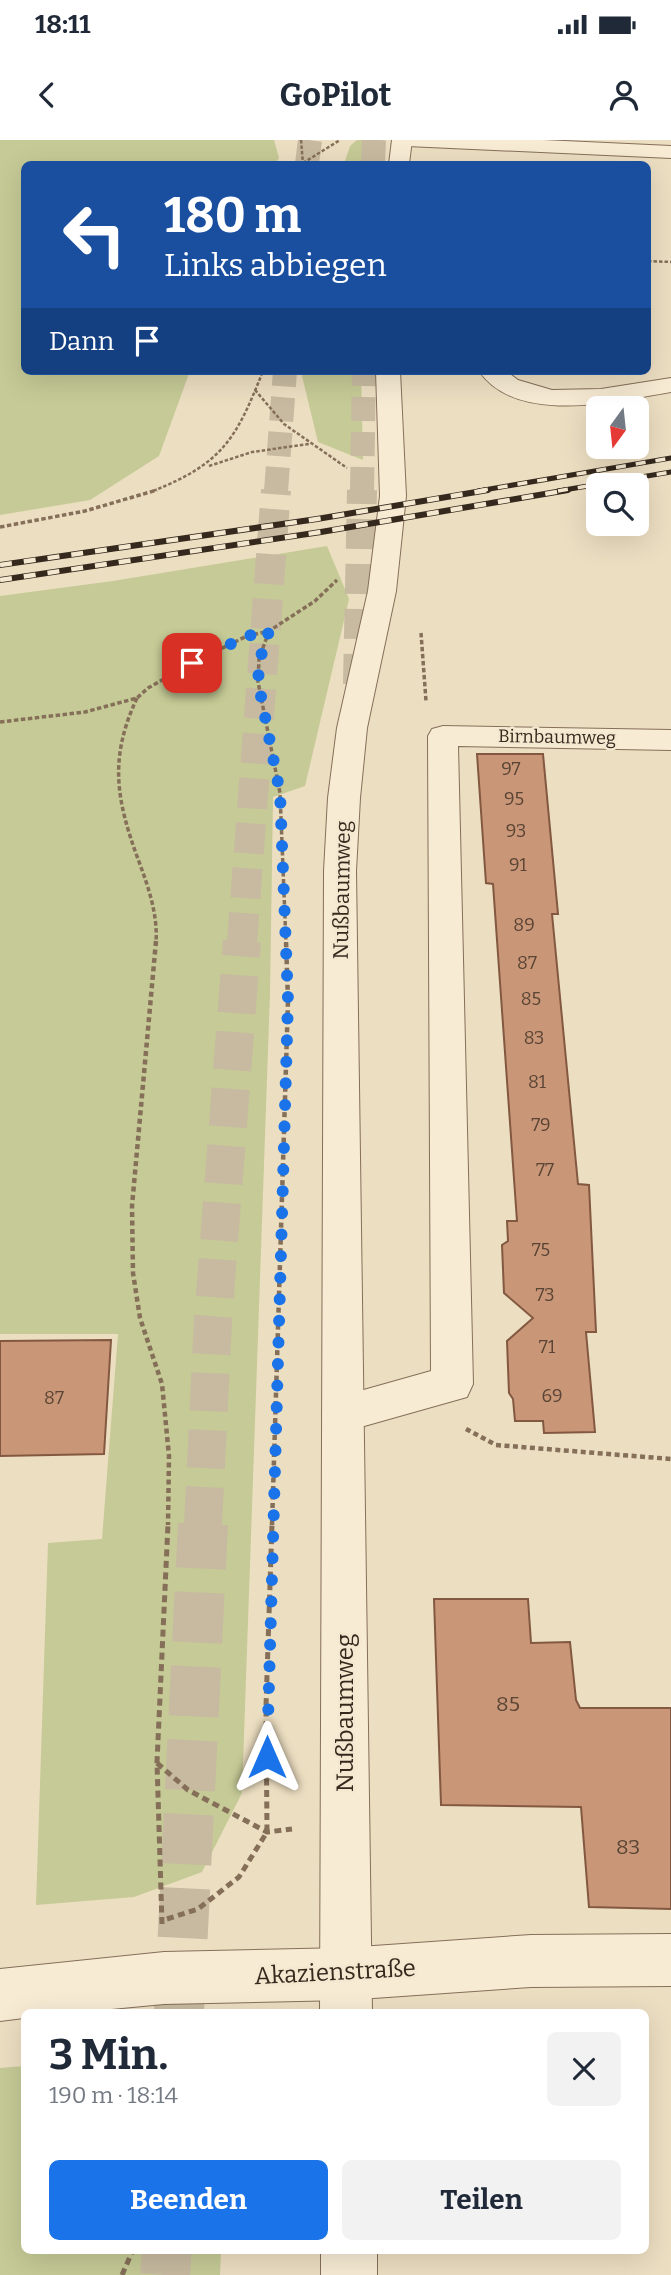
<!DOCTYPE html>
<html lang="de">
<meta charset="utf-8">
<style>
:root{--surface:#fff;--page:#f2f2f3;--text:#1f2937;--muted:#747a83;--accent:#1a73e8}
body{margin:0;font-family:Bitter,serif;background:var(--page);color:var(--text);height:100vh;display:flex;flex-direction:column;font-size:26px;white-space:nowrap}
*{box-sizing:border-box;margin:0}
p{font-size:23px;color:var(--muted)}
.icon{flex:none;width:38px;height:38px;fill:none;stroke:currentColor;stroke-width:2;stroke-linecap:round;stroke-linejoin:round}
.map{position:relative;flex:1;overflow:hidden}
.panel{position:absolute;left:21px;top:1869px;width:628px;height:245px;display:flex;flex-direction:column;background:var(--surface);border-radius:10px;box-shadow:0 7px 28px #0002}
.panel>*{flex:none}
.guide{position:absolute;left:21px;top:21px;width:630px;height:214px;border-radius:10px;box-shadow:0 7px 28px #0002;background:#1a4fa0;color:#fff;overflow:hidden}
.needle{width:46px;rotate:195deg}
.fabs{position:absolute;left:586px;top:256px;display:grid;gap:14px}
.fabs a{display:grid;place-items:center;width:63px;height:63px;border-radius:10px;background:var(--surface);box-shadow:0 7px 28px #0002;font-size:35px}
.pin{position:absolute;display:grid;place-items:center;width:60px;height:60px;color:#fff;margin:-30px;border-radius:14px;box-shadow:0 4px 10px #0006}
.me{position:absolute;width:77px;margin:-38px;rotate:0deg;stroke-linejoin:round;filter:drop-shadow(0 0 5px #0008)}
.turn{display:flex;align-items:center;gap:24px;height:147px;padding:0 28px;font-size:32px}
.turn .icon{width:91px;height:91px;stroke-width:2.5}
.turn b{display:block;font-size:49px;line-height:60px}
.then{display:flex;align-items:center;height:66px;padding:0 28px;background:#0003;gap:14px;font-size:26px}
.round{display:grid;place-items:center;flex:none;width:74px;height:74px;border-radius:10px;background:var(--page)}
.head{display:flex;align-items:center;justify-content:space-between;height:119px;padding:0 28px}
h1{font-size:42px;font-weight:700;line-height:52px}
.primary-button{display:flex;gap:14px;margin-top:auto;padding:14px 28px}
.primary-button a{flex:1;height:80px;border-radius:10px;background:var(--accent);color:#fff;font-size:28px;font-weight:700;line-height:80px;text-align:center}
.primary-button a+a{background:var(--page);color:var(--text)}
.status{display:flex;justify-content:space-between;align-items:center;height:49px;padding:0 35px;background:var(--surface);direction:ltr}
.status svg{height:19px;fill:currentColor}
header{display:flex;justify-content:space-between;align-items:center;height:91px;padding:0 28px;background:var(--surface);font-size:32px;font-weight:700}
.map>svg:first-child{display:block}
.green{fill:#c5ca96}
.building{fill:#c99778;stroke:#835840;stroke-width:2}
.lines{fill:none;stroke-linecap:round;stroke-linejoin:round}
.trunk-tunnel-far3{stroke:#c7baa0;stroke-width:24;stroke-dasharray:24 11;stroke-linecap:butt}
.trunk-tunnel-far2{stroke:#c7baa0;stroke-width:30;stroke-dasharray:30 15;stroke-linecap:butt}
.trunk-tunnel-far1{stroke:#c7baa0;stroke-width:38;stroke-dasharray:38 19;stroke-linecap:butt}
.trunk-tunnel{stroke:#c7baa0;stroke-width:50;stroke-dasharray:50 24;stroke-linecap:butt}
.minor-casing{stroke:#856f59;stroke-width:2}
.tertiary-casing{stroke:#856f59;stroke-width:2}
.path-far3{stroke:#856f59;stroke-width:2.5;stroke-dasharray:3.5 2;stroke-linecap:butt}
.path-far2{stroke:#856f59;stroke-width:3.5;stroke-dasharray:4.5 2.5;stroke-linecap:butt}
.path-far1{stroke:#856f59;stroke-width:4.5;stroke-dasharray:5 3.5;stroke-linecap:butt}
.path{stroke:#856f59;stroke-width:5;stroke-dasharray:7 4.5;stroke-linecap:butt}
.minor{fill:#f7ebd4;fill-rule:evenodd}
.tertiary{fill:#f7ebd4;fill-rule:evenodd}
.rail-far1-casing{stroke:#35281d;stroke-width:5}
.rail-casing{stroke:#35281d;stroke-width:6}
.rail-far1{stroke:#f4e8d0;stroke-width:3.5;stroke-dasharray:10;stroke-linecap:butt}
.rail{stroke:#f4e8d0;stroke-width:4.5;stroke-dasharray:12;stroke-linecap:butt}
.route{stroke:#1a73e8;stroke-width:12;stroke-dasharray:0 21.6}
.labels{text-anchor:middle;stroke-width:5;stroke-linejoin:round;paint-order:stroke}
.far-street-label{font-size:18px;fill:#35281d;stroke:#f4e8d0}
.number-label{font-size:18px;fill:#5a4434}
.street-label{font-size:21px;fill:#35281d;stroke:#f4e8d0}
.near-number-label{font-size:21px;fill:#5a4434}
.near-street-label{font-size:24px;fill:#35281d;stroke:#f4e8d0}
</style>
<div class="status"><b>18:11</b><svg viewBox="0 0 49 12"><path d="M0 12V9h3v3zM5 12V6h3v6zM10 12V3h3v9zM15 12V0h3v12zM26 1h20v11H26zM47 4h2v5h-2z"/></svg></div>
<header><svg class="icon" aria-label="back" viewBox="0 0 24 24"><path d="M15 5l-7 7 7 7"/></svg>GoPilot<svg class="icon" aria-label="person" viewBox="0 0 24 24"><circle cx="12" cy="8" r="4"/><path d="M4 21q1-7 8-7t8 7"/></svg></header>
<div class="map">
<svg width="671" height="2135" viewBox="0 0 671 2135">
<rect width="100%" height="100%" fill="#ecdec1"/>
<g class="green">
<path d="M0,0H274L279,18L275,24H24V231H190L159,316L90,360L0,375Z"/>
<path d="M357,0H383L380,24H344L350,6Z"/>
<path d="M305,231H361L363,320L318,302L302,236Z"/>
<path d="M327,406L349,459L305,646L273,657L270,853L242,1653L202,1732L134,1757L36,1765L48,1403L102,1399L118,1194H0V456L113,441Z"/>
<path d="M24,1926V2110L221,2111L220,2135H0V1928Z"/>
</g>
<g class="building">
<path d="M477,614H543L558,774H552L578,1044L589,1045L596,1192H586L595,1292L544,1293L543,1281H515L513,1259L509,1253L507,1201L533,1178L504,1153L502,1105L508,1101L507,1081H517L493,744L486,743Z"/>
<path d="M111,1200L104,1314L0,1316V1201Z"/>
<path d="M434,1459H528L531,1503L570,1502L576,1560L580,1568H671V1769L589,1767L581,1667L441,1665Z"/>
</g>
<g class="lines">
<g class="trunk-tunnel-far3">
<path d="M307,24L310,0"/>
<path d="M373,24L374,0"/>
<path d="M276,351L285,231"/>
<path d="M362,351L364,231"/>
</g>
<g class="trunk-tunnel-far2">
<path d="M358,544L362,350"/>
<path d="M242,803L276,350"/>
</g>
<path class="trunk-tunnel-far1" d="M203,1385L213,1180L242,801"/>
<g class="trunk-tunnel">
<path d="M179,1872L203,1384"/>
<path d="M165,2135L167,2110"/>
</g>
<g class="minor-casing">
<g id="minor">
<path d="M397,0H543L671,6V18L407,6L400,4Z"/>
<path d="M479,231H506L518,240L552,250L601,249L671,238V252C617,261 517,286 479,231Z"/>
<path d="M443,586L671,590V610L458,606L473,1244L467,1257L343,1292L328,1286L322,1273L328,1260L431,1231L428,596L432,589Z"/>
<path d="M671,1794V1846L531,1847L345,1860L164,1864L80,1872H24V1878L0,1881V1829L164,1812L345,1808L531,1795Z"/>
</g>
</g>
<g class="tertiary-casing">
<g id="tertiary">
<path d="M392,0H412L409,24H389Z"/>
<path d="M376,231H400L406,356L396,451L367,588L360,658L356,731L372,1872H320L324,731L328,658L337,588L368,451L380,356Z"/>
<rect x="321" y="2110" width="56" height="25"/>
</g>
</g>
<g class="path-far3">
<path d="M301,0L303,24"/>
<path d="M303,23L340,0"/>
<path d="M648,121L671,122"/>
<path d="M255,250L284,284L347,328"/>
<path d="M209,326L252,312L309,304"/>
<path d="M153,351C223,323 236,299 263,231"/>
</g>
<g class="path-far2">
<path d="M0,387L85,371L157,350"/>
<path d="M269,491L259,519L258,542L280,653L286,803"/>
<path d="M421,493L426,561"/>
<path d="M137,558C109,618 116,659 138,719C148,746 158,774 156,803"/>
<path d="M0,582L85,572L137,558L148,548L192,523L247,496L269,491L315,461L337,440"/>
</g>
<g class="path-far1">
<path d="M156,801L132,1066L133,1133L140,1178L162,1244L169,1316L168,1385"/>
<path d="M466,1289L496,1305L671,1319"/>
<path d="M272,1385L288,860L286,801"/>
</g>
<g class="path">
<path d="M157,1623L188,1650L267,1692L292,1689"/>
<path d="M167,1779L198,1769L239,1737L267,1692L266,1566L272,1384"/>
<path d="M162,1784L157,1622L168,1384"/>
<path d="M122,2135L133,2110"/>
</g>
<use href="#minor" class="minor"/>
<use href="#tertiary" class="tertiary"/>
<g class="rail-far1-casing">
<g id="rail-far1">
<path d="M478,351L671,318"/>
<path d="M558,351L671,332"/>
</g>
</g>
<g class="rail-casing">
<g id="rail">
<path d="M0,425L317,379L488,350"/>
<path d="M0,440L321,392L568,350"/>
</g>
</g>
<use href="#rail-far1" class="rail-far1"/>
<use href="#rail" class="rail"/>
</g>
<g class="lines">
<path class="route" d="M192,523L247,496L269,491L260,519L258,541L280,653L288,860L267,1617"/>
</g>
<g class="labels">
<g class="far-street-label">
<text transform="translate(557 597) rotate(1)" y="6">Birnbaumweg</text>
</g>
<g class="number-label">
<text x="511" y="635">97</text>
<text x="514" y="665">95</text>
<text x="516" y="697">93</text>
<text x="518" y="731">91</text>
<text x="524" y="791">89</text>
<text x="527" y="829">87</text>
<text x="531" y="865">85</text>
<text x="534" y="904">83</text>
<text x="537" y="948">81</text>
<text x="541" y="991">79</text>
<text x="545" y="1036">77</text>
<text x="541" y="1116">75</text>
<text x="545" y="1161">73</text>
<text x="547" y="1213">71</text>
<text x="552" y="1262">69</text>
<text x="54" y="1264">87</text>
</g>
<g class="street-label">
<text transform="translate(342 750) rotate(-89)" y="7">Nußbaumweg</text>
</g>
<g class="near-number-label">
<text x="508" y="1571">85</text>
<text x="628" y="1714">83</text>
</g>
<g class="near-street-label">
<text transform="translate(345 1573) rotate(-90)" y="8">Nußbaumweg</text>
<text transform="translate(335 1832) rotate(-3)" y="8">Akazienstraße</text>
</g>
</g>
</svg>
<div class="fabs">
<a><svg class="needle" viewBox="-14 -14 28 28"><path d="M0-13l5 13h-10z" fill="#e53935"/><path d="M0 13l5-13h-10z" fill="#747a83"/></svg></a>
<a><svg class="icon" aria-label="search" viewBox="0 0 24 24"><circle cx="10" cy="10" r="6"/><path d="M15 15l6 6"/></svg></a>
</div>
<div class="pin" style="left:192px;top:523px;background:#d93025"><svg class="icon" aria-label="arrive" viewBox="0 0 24 24"><path d="M6 21V4h12l-3 4 3 4H6"/></svg></div>
<svg class="me" style="left:267px;top:1617px" viewBox="-20 -20 40 40"><path d="M0-17L14 15 0 8-14 15z" fill="#1a73e8" stroke="#fff" stroke-width="4"/></svg>
<div class="guide">
<div class="turn"><svg class="icon" aria-label="left" viewBox="0 0 24 24"><path d="M17 20v-9H6M10 6l-5 5 5 5"/></svg><div><b>180 m</b>Links abbiegen</div></div>
<div class="then">Dann<svg class="icon" aria-label="arrive" viewBox="0 0 24 24"><path d="M6 21V4h12l-3 4 3 4H6"/></svg></div>
</div>
<section class="panel">
<div class="head"><div><h1>3 Min.</h1><p>190 m · 18:14</p></div><a class="round"><svg class="icon" aria-label="close" viewBox="0 0 24 24"><path d="M6 6l12 12M18 6L6 18"/></svg></a></div>
<div class="primary-button"><a>Beenden</a><a>Teilen</a></div>
</section>
</div>
